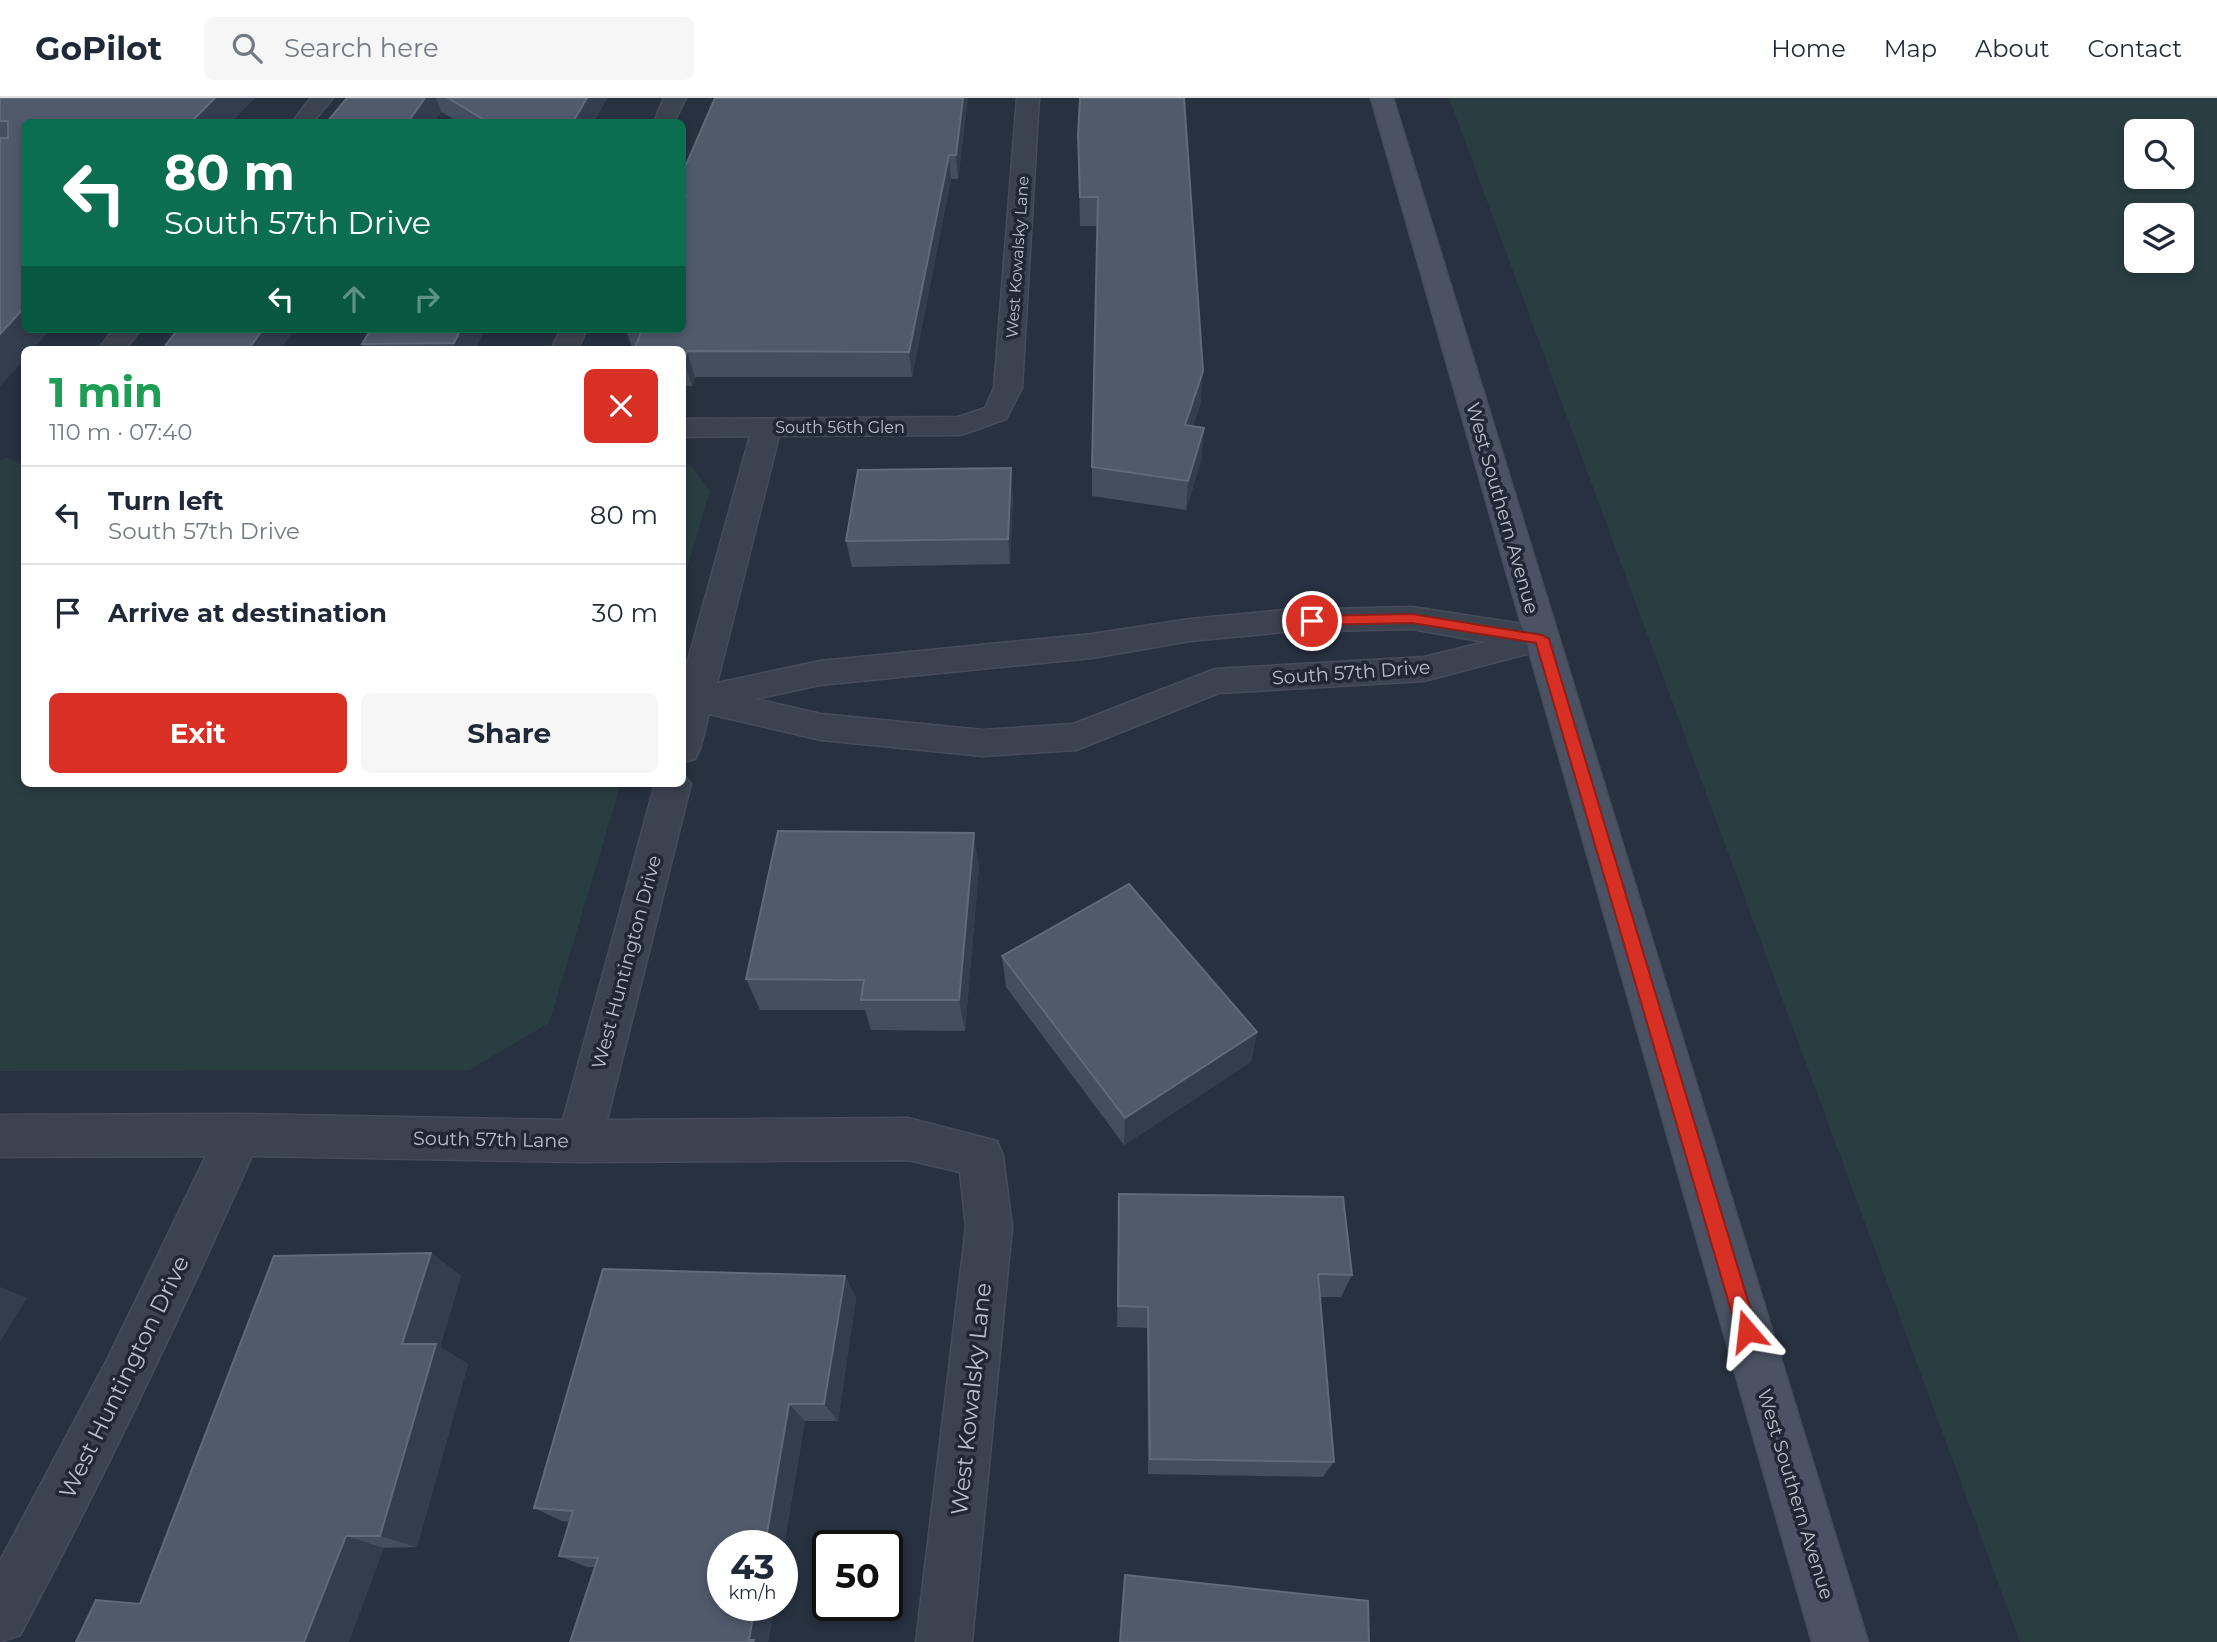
<!DOCTYPE html>
<meta charset="utf-8">
<style>
:root{--surface:#fff;--page:#f6f6f7;--text:#1f2937;--muted:#747a83;--line:#e0e1e3;--accent:#d93025}
body{margin:0;font-family:Montserrat,sans-serif;background:var(--page);color:var(--text);height:100vh;display:flex;flex-direction:column;font-size:26px;white-space:nowrap}
*{box-sizing:border-box;margin:0}
p{font-size:23px;color:var(--muted)}
.icon{flex:none;width:38px;height:38px;fill:none;stroke:currentColor;stroke-width:2;stroke-linecap:round;stroke-linejoin:round}
.map{position:relative;flex:1;overflow:hidden}
.panel{position:absolute;left:21px;top:248px;width:665px;height:441px;display:flex;flex-direction:column;background:var(--surface);border-radius:10px;box-shadow:0 4px 10px #0003}
.panel>*{flex:none}
.hud{position:absolute;left:21px;top:21px;width:665px;height:214px;border-radius:10px;box-shadow:0 4px 10px #0003;background:#0b6e4f;color:#fff;overflow:hidden}
.tools{position:absolute;left:2124px;top:21px;display:grid;gap:14px}
.tools a{display:grid;place-items:center;width:70px;height:70px;border-radius:10px;background:var(--surface);box-shadow:0 4px 10px #0003;font-size:35px}
.speed{position:absolute;left:707px;top:1432px;display:flex;gap:14px;font-size:35px;font-weight:700;text-align:center}
.speed>*{display:grid;place-content:center;width:91px;height:91px;border-radius:50%;background:var(--surface);box-shadow:0 4px 10px #0003;line-height:1}
.speed small{font-size:18px;font-weight:400}
.speed .limit{border:4px solid #111;border-radius:10px;background:#fff;color:#111}
.pin{position:absolute;display:grid;place-items:center;width:60px;height:60px;color:#fff;margin:-30px;border:4px solid #fff;border-radius:50%;box-shadow:0 2px 7px #0007}
.me{position:absolute;width:77px;margin:-38px;rotate:343deg;stroke-linejoin:round;filter:drop-shadow(0 0 5px #0008)}
.turn{display:flex;align-items:center;gap:24px;height:147px;padding:0 28px;font-size:32px}
.turn .icon{width:91px;height:91px;stroke-width:2.5}
.turn b{display:block;font-size:49px;line-height:60px}
.lanes{display:flex;align-items:center;height:66px;padding:0 28px;background:#0003;justify-content:center;gap:35px;direction:ltr}
.lanes .off{opacity:.35}
.round{display:grid;place-items:center;flex:none;width:74px;height:74px;border-radius:10px;background:var(--page)}
.head{display:flex;align-items:center;justify-content:space-between;height:119px;padding:0 28px}
h1{font-size:42px;font-weight:700;line-height:52px;color:#1e9e55}
.cta{display:flex;gap:14px;margin-top:auto;padding:14px 28px}
.cta a{flex:1;height:80px;border-radius:10px;background:var(--accent);color:#fff;font-size:28px;font-weight:700;line-height:80px;text-align:center}
.cta a+a{background:var(--page);color:var(--text)}
ul{padding:0;list-style:none}
li{display:flex;align-items:center;gap:21px;height:98px;padding:0 28px;border-top:2px solid var(--line)}
li div{flex:1}
li b{display:block;font-size:26px}
li em{font-style:normal}
header{display:flex;align-items:center;gap:42px;box-sizing:border-box;height:98px;padding:0 35px;background:var(--surface);border-bottom:2px solid var(--line)}
header strong{font-size:33px}
nav{display:flex;gap:38px;margin-inline-start:auto;font-size:24px}
.search{width:490px;height:63px;background:var(--page);display:flex;align-items:center;gap:18px;box-sizing:border-box;padding:0 24px;border-radius:10px;color:var(--muted);font-size:26px}
.map>svg:first-child{display:block}
.green{fill:#2a3e41;fill-rule:evenodd}
.lines{fill:none;stroke-linecap:round;stroke-linejoin:round}
.street-casing{stroke:#464c5a;stroke-width:3}
.secondary-casing{stroke:#464c5a;stroke-width:3}
.street{fill:#3c4350;fill-rule:evenodd}
.secondary{fill:#4a5263;fill-rule:evenodd}
.wall{fill:#434e5e}
.shaded-wall{fill:#333d4d}
.building{fill:#505a6a;stroke:#606a79;stroke-width:2}
.route{fill:#d93025;stroke:#8d1f18;stroke-width:2}
.labels{text-anchor:middle;stroke-width:7;stroke-linejoin:round;paint-order:stroke}
.far-street-label{font-size:16px;fill:#b9bfca;stroke:#202836}
.street-label{font-size:19px;fill:#b9bfca;stroke:#202836}
.near-street-label{font-size:23px;fill:#b9bfca;stroke:#202836}
</style>
<header>
<strong>GoPilot</strong>
<div class="search"><svg class="icon" aria-label="search" viewBox="0 0 24 24"><circle cx="10" cy="10" r="6"/><path d="M15 15l6 6"/></svg>Search here</div>
<nav><a>Home</a><a>Map</a><a>About</a><a>Contact</a></nav>
</header>
<div class="map">
<svg width="2217" height="1544" viewBox="0 0 2217 1544">
<rect width="100%" height="100%" fill="#283140"/>
<g class="green">
<path d="M1449,0H2217V1544H2020ZM2137,33H2182V79H2137ZM2137,117H2182V163H2137Z"/>
<path d="M7,360L24,368V686H621L549,925L469,972L0,973V362Z"/>
<path d="M683,367H690L710,393L683,483Z"/>
</g>
<g class="lines">
<g class="street-casing">
<g id="street">
<path d="M311,0H333L313,24H292Z"/>
<path d="M664,0H686L674,24H654Z"/>
<path d="M1017,0H1039L1022,290L1006,321L961,337L779,338L717,585L820,563L1092,536L1190,521L1284,512L1412,509L1542,529L1554,533L1559,541L1554,549L1424,583L1219,595L1076,652L983,658L821,642L709,616L700,651L695,661L682,664V584L750,338L682,339V321L958,319L985,310L994,290ZM1412,531L1485,544L1424,559L1215,571L1073,626L983,632L821,616L755,601L820,587L1092,560L1190,543L1284,534Z"/>
<path d="M114,231H141L125,252H98Z"/>
<path d="M561,231H587L577,252H551Z"/>
<path d="M682,675L691,686L607,1022L908,1020L997,1043L1003,1058L1012,1129L972,1544H916L966,1129L960,1074L908,1062L579,1064L252,1058C180,1220 104,1380 20,1537L0,1544V1463L107,1262L206,1058L0,1059V1017L239,1016L563,1022L655,686H682Z"/>
</g>
</g>
<g class="secondary-casing">
<path id="secondary" d="M1371,0H1393L1868,1544H1812Z"/>
</g>
<use href="#street" class="street"/>
<use href="#secondary" class="secondary"/>
</g>
<g class="wall">
<path d="M0,0H255L231,24H24V261L0,288Z"/>
<path d="M347,0H607L594,24H459L441,14L434,24H327Z"/>
<path d="M968,0L958,81H951L912,279H695L692,288H682V252H633L626,232L682,231V76Z"/>
<path d="M1078,36L1201,303L1193,328L1202,360L1186,412L1092,398V369L1097,128H1080Z"/>
<path d="M371,231H485L475,252H365L362,246Z"/>
<path d="M1013,396L1010,466L852,469L846,443Z"/>
<path d="M979,768L965,933L871,932L865,912H760L746,881Z"/>
<path d="M1002,858L1257,934L1251,964L1124,1047L1006,889Z"/>
<path d="M1119,1096L1352,1177L1341,1199H1320L1334,1364L1323,1379L1148,1376L1147,1230L1117,1229Z"/>
<path d="M431,1155L461,1178L440,1249L468,1266L417,1449L384,1450L140,1506Z"/>
<path d="M845,1178L856,1200L838,1323H805L782,1459V1447L723,1507H774L768,1544H570L595,1469H587L559,1458L569,1424L562,1423L534,1410Z"/>
</g>
<g class="shaded-wall">
<path d="M215,0H255L231,24H191Z"/>
<path d="M425,0H436L441,14L434,24H408Z"/>
<path d="M587,0H607L594,24H573Z"/>
<path d="M963,0H968L958,81L956,57Z"/>
<path d="M949,57L951,81L912,279L909,254Z"/>
<path d="M24,210V231H51L32,252H24V261L0,288V236Z"/>
<path d="M263,231H295L280,252H248Z"/>
<path d="M461,231H485L475,252H457L454,245Z"/>
<path d="M687,253L695,279L692,288L684,263Z"/>
<path d="M1203,273L1201,303L1183,357L1185,327Z"/>
<path d="M1204,330L1202,360L1186,412L1188,383Z"/>
<path d="M1011,370L1013,396L1010,466L1008,441Z"/>
<path d="M974,735L979,768L965,933L959,902Z"/>
<path d="M1257,934L1251,964L1124,1047L1125,1020Z"/>
<path d="M431,1155L461,1178L440,1249L468,1266L417,1449L380,1438L402,1246Z"/>
<path d="M845,1178L856,1200L838,1323L824,1306Z"/>
<path d="M0,1189L27,1200L0,1244Z"/>
<path d="M789,1306L805,1323L782,1459V1447H765Z"/>
<path d="M346,1438L384,1450L349,1544H304Z"/>
<path d="M755,1507H774L768,1544H753L749,1542Z"/>
</g>
<g class="building">
<path d="M0,0H215L191,24H24V210L0,236V40H8V23H0Z"/>
<path d="M347,0H425L408,24H327Z"/>
<path d="M448,0H587L573,24H488Z"/>
<path d="M715,0H963L956,57H949L909,254L687,253L684,263H682V252H634L642,232H626V231H682V104L686,98H682V76Z"/>
<path d="M1080,0H1184L1203,273L1185,327L1204,330L1188,383L1092,369L1098,99H1080L1078,36Z"/>
<path d="M178,231H263L248,252H162Z"/>
<path d="M371,231H461L454,245L362,246Z"/>
<path d="M1011,370L1008,441L846,443L858,372Z"/>
<path d="M778,733L974,735L959,902H861L864,882L746,881Z"/>
<path d="M1129,786L1257,934L1125,1020L1002,858Z"/>
<path d="M1119,1096L1343,1099L1352,1177L1318,1176L1334,1364L1150,1361L1148,1209L1118,1208Z"/>
<path d="M431,1155L402,1246H436L380,1438H346L304,1544H76L96,1502L140,1506L274,1158Z"/>
<path d="M603,1171L845,1178L824,1306H789L765,1447H723V1507H755L749,1542H754L753,1544H570L598,1460L559,1458L573,1413L534,1410Z"/>
<path d="M1125,1477L1368,1503L1369,1544H1120Z"/>
</g>
<path class="route" d="M1412,516L1542,537L1549,541L1757,1233L1754,1240L1747,1243L1740,1240L1737,1233L1536,545L1412,525L1312,527L1305,523L1312,518Z"/>
<g class="labels">
<g class="far-street-label">
<text transform="translate(1017 159) rotate(-86)" y="6">West Kowalsky Lane</text>
<text x="840" y="335">South 56th Glen</text>
</g>
<g class="street-label">
<text transform="translate(1503 410) rotate(74)" y="7">West Southern Avenue</text>
<text transform="translate(1351 574) rotate(-4)" y="7">South 57th Drive</text>
<text transform="translate(626 864) rotate(-75)" y="7">West Huntington Drive</text>
<text transform="translate(491 1041) rotate(1)" y="7">South 57th Lane</text>
<text transform="translate(1796 1396) rotate(73)" y="7">West Southern Avenue</text>
</g>
<g class="near-street-label">
<text transform="translate(124 1279) rotate(-64)" y="8">West Huntington Drive</text>
<text transform="translate(971 1301) rotate(-84)" y="8">West Kowalsky Lane</text>
</g>
</g>
</svg>
<div class="tools">
<a><svg class="icon" aria-label="search" viewBox="0 0 24 24"><circle cx="10" cy="10" r="6"/><path d="M15 15l6 6"/></svg></a>
<a><svg class="icon" aria-label="layers" viewBox="0 0 24 24"><path d="M12 4l9 5-9 5-9-5zM3 14l9 5 9-5"/></svg></a>
</div>
<div class="speed"><div>43<small>km/h</small></div><div class="limit">50</div></div>
<div class="pin" style="left:1312px;top:523px;background:#d93025"><svg class="icon" aria-label="arrive" viewBox="0 0 24 24"><path d="M6 21V4h12l-3 4 3 4H6"/></svg></div>
<svg class="me" style="left:1747px;top:1233px" viewBox="-20 -20 40 40"><path d="M0-17L14 15 0 8-14 15z" fill="#d93025" stroke="#fff" stroke-width="4"/></svg>
<div class="hud">
<div class="turn"><svg class="icon" aria-label="left" viewBox="0 0 24 24"><path d="M17 20v-9H6M10 6l-5 5 5 5"/></svg><div><b>80 m</b>South 57th Drive</div></div>
<div class="lanes"><svg class="icon" aria-label="left" viewBox="0 0 24 24"><path d="M17 20v-9H6M10 6l-5 5 5 5"/></svg><svg class="icon off" aria-label="ahead" viewBox="0 0 24 24"><path d="M12 20V5M6 11l6-6 6 6"/></svg><svg class="icon off" aria-label="right" viewBox="0 0 24 24"><path d="M7 20v-9h11M14 6l5 5-5 5"/></svg></div>
</div>
<section class="panel">
<div class="head"><div><h1>1 min</h1><p>110 m · 07:40</p></div><a class="round" style="background:#d93025;color:#fff"><svg class="icon" aria-label="close" viewBox="0 0 24 24"><path d="M6 6l12 12M18 6L6 18"/></svg></a></div>
<ul>
<li><svg class="icon" aria-label="left" viewBox="0 0 24 24"><path d="M17 20v-9H6M10 6l-5 5 5 5"/></svg><div><b>Turn left</b><p>South 57th Drive</p></div><em>80 m</em></li>
<li><svg class="icon" aria-label="arrive" viewBox="0 0 24 24"><path d="M6 21V4h12l-3 4 3 4H6"/></svg><div><b>Arrive at destination</b></div><em>30 m</em></li>
</ul>
<div class="cta"><a>Exit</a><a>Share</a></div>
</section>
</div>
